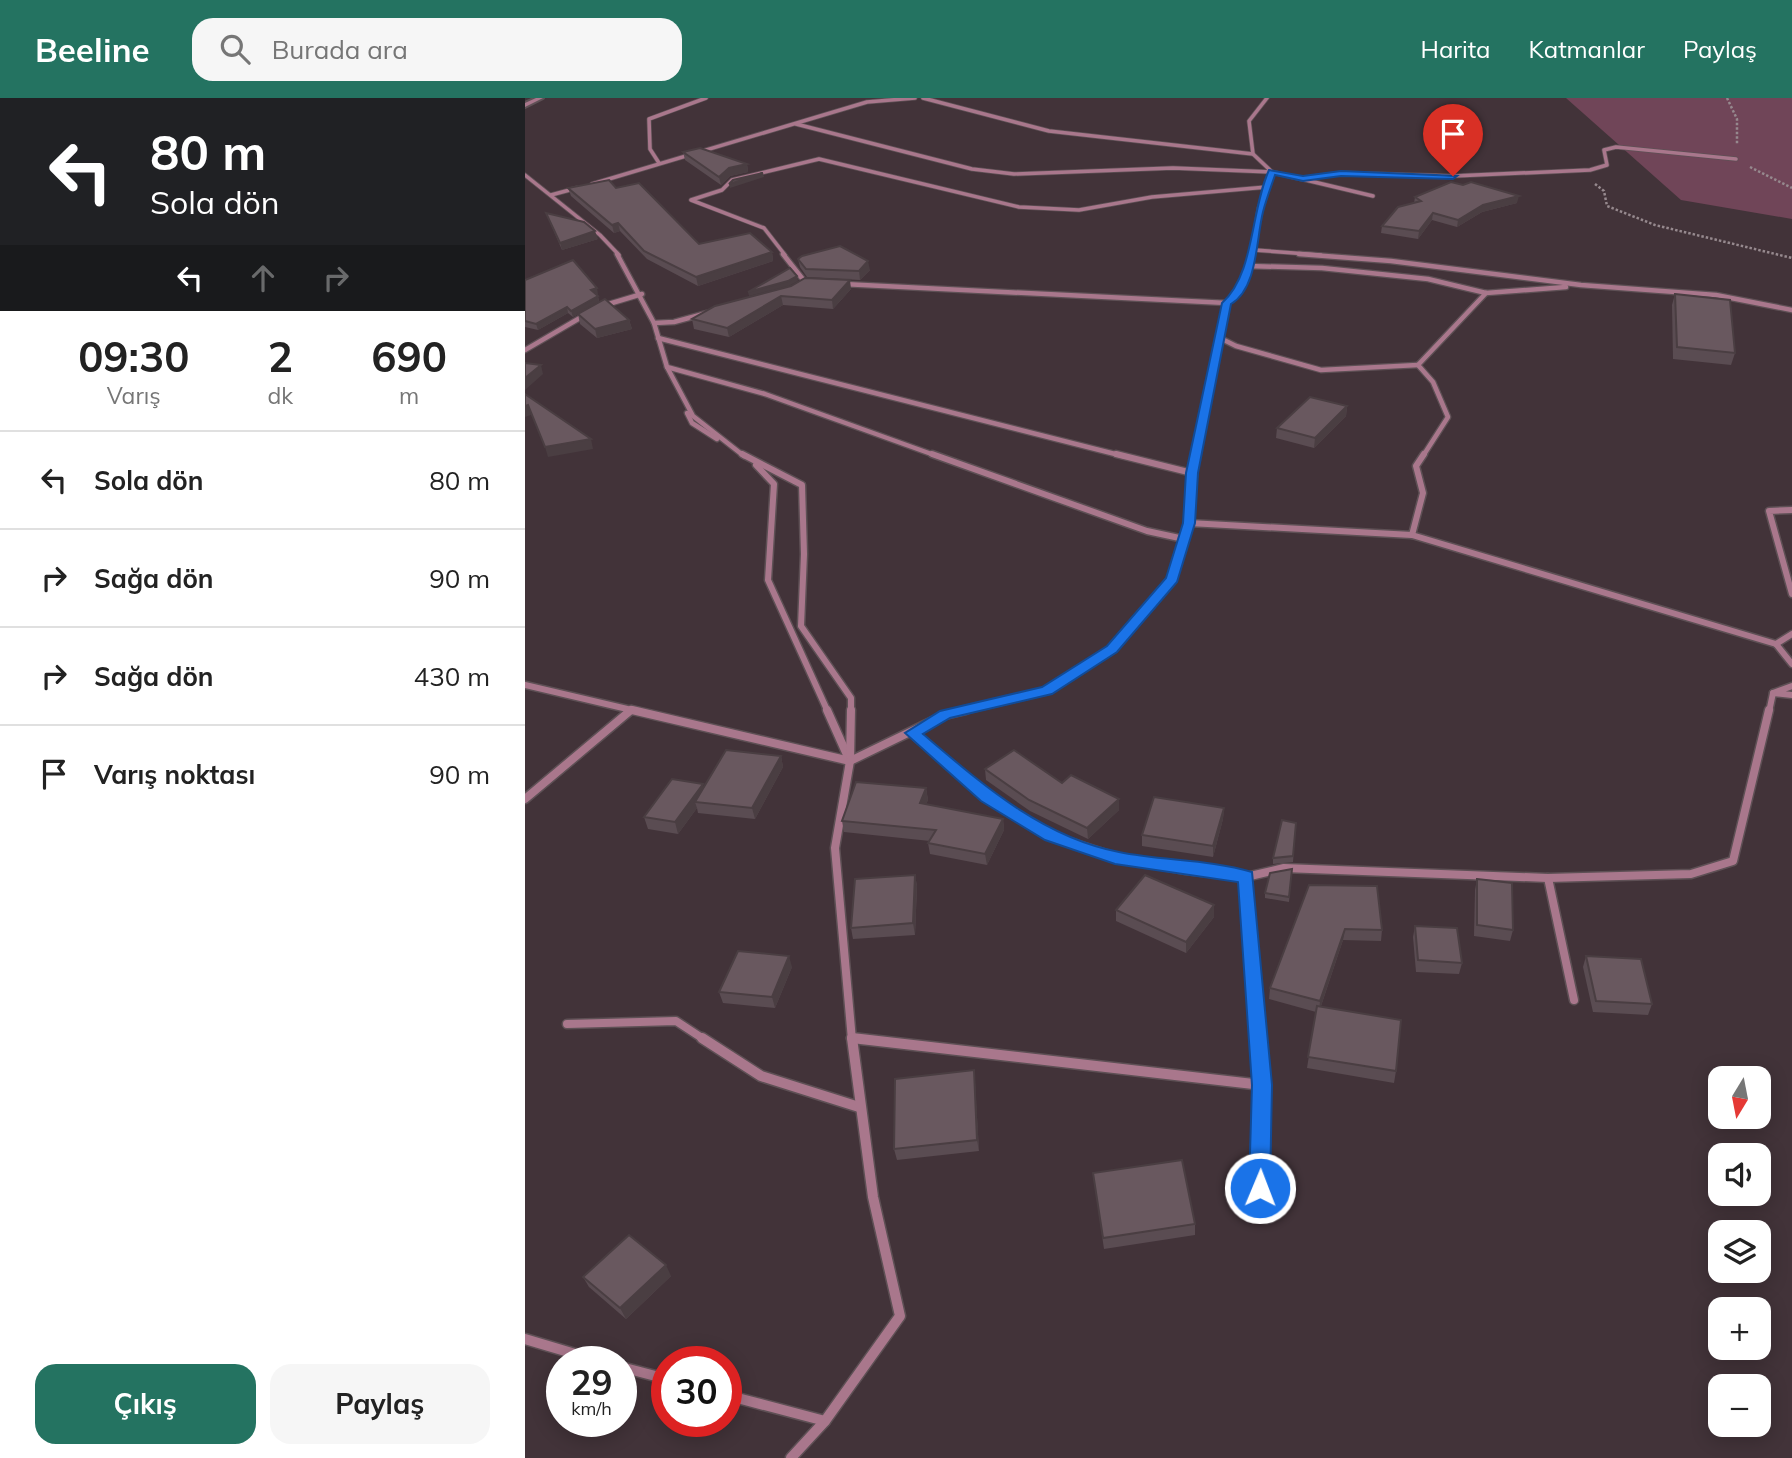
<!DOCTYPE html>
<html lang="tr">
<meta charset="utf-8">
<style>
:root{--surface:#fff;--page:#f6f6f6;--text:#222;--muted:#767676;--line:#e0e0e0;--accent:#247361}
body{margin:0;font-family:Mulish,sans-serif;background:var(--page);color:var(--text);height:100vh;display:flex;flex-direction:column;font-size:26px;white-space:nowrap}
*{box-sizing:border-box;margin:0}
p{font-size:23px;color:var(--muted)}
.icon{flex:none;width:38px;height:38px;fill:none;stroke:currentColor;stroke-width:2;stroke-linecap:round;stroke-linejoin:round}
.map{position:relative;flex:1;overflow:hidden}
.details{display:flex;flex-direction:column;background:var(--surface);width:525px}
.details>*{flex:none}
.top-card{background:#202124;color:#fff;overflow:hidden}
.needle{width:46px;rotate:190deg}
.tools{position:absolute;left:1183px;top:968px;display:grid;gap:14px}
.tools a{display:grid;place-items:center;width:63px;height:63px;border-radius:14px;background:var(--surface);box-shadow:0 4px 18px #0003;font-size:35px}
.speed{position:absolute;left:21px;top:1248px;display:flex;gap:14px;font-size:35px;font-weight:700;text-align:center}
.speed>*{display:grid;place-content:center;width:91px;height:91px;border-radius:50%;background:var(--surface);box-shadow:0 4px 18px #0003;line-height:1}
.speed small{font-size:18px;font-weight:400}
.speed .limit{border:10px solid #d22;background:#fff;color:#111}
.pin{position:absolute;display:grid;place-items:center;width:60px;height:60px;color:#fff;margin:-72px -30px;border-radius:50% 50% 50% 0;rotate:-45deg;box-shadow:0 0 7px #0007}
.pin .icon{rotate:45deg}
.me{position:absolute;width:77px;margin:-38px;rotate:1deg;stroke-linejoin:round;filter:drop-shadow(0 0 5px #0008)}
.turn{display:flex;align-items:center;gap:24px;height:147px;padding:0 35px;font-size:32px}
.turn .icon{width:91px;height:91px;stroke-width:2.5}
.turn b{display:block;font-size:49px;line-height:60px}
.lanes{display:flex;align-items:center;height:66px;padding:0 35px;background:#0003;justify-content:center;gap:35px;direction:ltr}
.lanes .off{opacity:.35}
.eta{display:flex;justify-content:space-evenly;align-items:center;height:119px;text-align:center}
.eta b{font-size:42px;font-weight:700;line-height:49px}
.button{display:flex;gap:14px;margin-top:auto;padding:14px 35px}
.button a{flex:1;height:80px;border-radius:21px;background:var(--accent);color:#fff;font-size:28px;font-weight:700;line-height:80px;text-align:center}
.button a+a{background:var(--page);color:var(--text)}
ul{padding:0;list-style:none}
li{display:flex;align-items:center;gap:21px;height:98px;padding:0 35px;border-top:2px solid var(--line)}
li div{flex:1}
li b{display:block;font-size:26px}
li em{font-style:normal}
header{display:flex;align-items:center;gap:42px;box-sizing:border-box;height:98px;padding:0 35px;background:var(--accent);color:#fff}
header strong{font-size:33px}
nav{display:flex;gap:38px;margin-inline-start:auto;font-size:24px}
.search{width:490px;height:63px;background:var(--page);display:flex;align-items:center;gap:18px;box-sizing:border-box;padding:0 24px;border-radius:21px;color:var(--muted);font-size:26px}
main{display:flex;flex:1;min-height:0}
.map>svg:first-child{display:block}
.green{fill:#704558}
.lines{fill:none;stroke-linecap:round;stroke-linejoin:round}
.minor-far4-casing{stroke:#5e5055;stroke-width:5}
.minor-far3-casing{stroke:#5e5055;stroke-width:7}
.minor-far2-casing{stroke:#5e5055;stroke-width:9}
.minor-far1-casing{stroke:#5e5055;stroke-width:11}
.minor-casing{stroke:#5e5055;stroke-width:13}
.tertiary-casing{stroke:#5e5055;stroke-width:4}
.path{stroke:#96898e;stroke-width:2.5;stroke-dasharray:2.5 2;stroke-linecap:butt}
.minor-far4{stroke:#a9778c;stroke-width:3.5}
.minor-far3{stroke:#a9778c;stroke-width:4.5}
.minor-far2{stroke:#a9778c;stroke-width:6}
.minor-far1{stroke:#a9778c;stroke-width:8}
.minor{stroke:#a9778c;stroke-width:10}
.tertiary{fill:#a9778c;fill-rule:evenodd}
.wall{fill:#5a4c52}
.shaded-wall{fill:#4a3e42}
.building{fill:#69585f;stroke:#4a3e42;stroke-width:2}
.route{fill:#1a73e8;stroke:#114b97;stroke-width:2}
</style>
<header>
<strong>Beeline</strong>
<div class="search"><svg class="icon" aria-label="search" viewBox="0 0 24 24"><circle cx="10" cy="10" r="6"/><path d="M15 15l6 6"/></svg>Burada ara</div>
<nav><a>Harita</a><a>Katmanlar</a><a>Paylaş</a></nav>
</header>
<main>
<section class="details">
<div class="top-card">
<div class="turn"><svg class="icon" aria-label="left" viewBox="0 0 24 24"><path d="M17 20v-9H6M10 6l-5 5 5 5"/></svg><div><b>80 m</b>Sola dön</div></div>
<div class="lanes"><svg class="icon" aria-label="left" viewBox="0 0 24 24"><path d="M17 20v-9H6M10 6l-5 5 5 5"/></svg><svg class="icon off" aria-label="ahead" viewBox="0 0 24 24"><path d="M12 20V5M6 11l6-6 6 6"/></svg><svg class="icon off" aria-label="right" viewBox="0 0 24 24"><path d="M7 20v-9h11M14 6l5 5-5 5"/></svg></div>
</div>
<div class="eta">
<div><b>09:30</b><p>Varış</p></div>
<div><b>2</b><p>dk</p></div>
<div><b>690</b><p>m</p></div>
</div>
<ul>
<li><svg class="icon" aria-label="left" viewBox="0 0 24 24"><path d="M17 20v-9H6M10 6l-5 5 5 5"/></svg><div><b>Sola dön</b></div><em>80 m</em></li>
<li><svg class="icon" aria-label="right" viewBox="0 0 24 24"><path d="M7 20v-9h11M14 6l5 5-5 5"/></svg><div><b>Sağa dön</b></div><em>90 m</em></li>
<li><svg class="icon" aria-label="right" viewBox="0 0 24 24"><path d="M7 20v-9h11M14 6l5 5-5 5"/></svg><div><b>Sağa dön</b></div><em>430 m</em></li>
<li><svg class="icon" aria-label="arrive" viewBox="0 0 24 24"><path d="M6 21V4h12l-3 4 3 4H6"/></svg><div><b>Varış noktası</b></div><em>90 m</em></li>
</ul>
<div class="button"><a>Çıkış</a><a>Paylaş</a></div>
</section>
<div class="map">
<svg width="1267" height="1360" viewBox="0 0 1267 1360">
<rect width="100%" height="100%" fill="#423339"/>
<path class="green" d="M1041,0H1267V121L1156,102Z"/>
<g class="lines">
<g class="minor-far4-casing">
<g id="minor-far4">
<path d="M398,0L524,33L728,56"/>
<path d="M271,26L447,71L489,76L648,70L747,74L848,98"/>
<path d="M134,65L125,51L124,21L181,0"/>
<path d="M0,77L75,137L94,157"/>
<path d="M779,80L816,75L928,78L1065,72L1082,67L1079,52L1091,49L1211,61"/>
<path d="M67,86L342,4L390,0"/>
<path d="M26,97L52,90"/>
<path d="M729,152L796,157"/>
<path d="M260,157L239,130L166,102L197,92L207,82L294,61L494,109L554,112L627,99L742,89"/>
<path d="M726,157L734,110L747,74L728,56L724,23L742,0"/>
</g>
</g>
<g class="minor-far3-casing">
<g id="minor-far3">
<path d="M92,156L129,225L149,224L182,215"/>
<path d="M258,156L280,184L277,186"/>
<path d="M774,156L866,163L1056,187L1191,197L1267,212"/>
<path d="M723,168L797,170L903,181L961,195L1041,189"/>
<path d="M318,186L702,205"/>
<path d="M77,208L117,196"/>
<path d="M129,225L142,269L240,296L412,358"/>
<path d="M133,240L598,358"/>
<path d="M695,240L711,248L796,272L893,267"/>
<path d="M0,252L60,217"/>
<path d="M142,269L168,318L219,358"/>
<path d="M162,315L167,325L192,341"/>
<path d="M671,358L702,205L717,188L727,156"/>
<path d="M898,358L923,319L908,284L893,267L961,195"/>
</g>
</g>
<g class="minor-far2-casing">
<g id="minor-far2">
<path d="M217,356L277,387L279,456L276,528L326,600V614"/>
<path d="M407,356L622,433L659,441"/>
<path d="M591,356L667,375"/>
<path d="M231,367L249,386L243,482L303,614"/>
<path d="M1267,412L1244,413L1267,496"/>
<path d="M664,425L887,437L898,395L891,368L899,356"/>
<path d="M887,437L1251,546L1267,566"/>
<path d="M1251,546L1267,536"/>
<path d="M0,587L115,614"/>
<path d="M1267,588L1248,595L1267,597"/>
<path d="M104,614L106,612"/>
<path d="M433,614L522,593L587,551L647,481L664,425L671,356"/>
<path d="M1244,614L1248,595"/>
</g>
</g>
<g class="minor-far1-casing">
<g id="minor-far1">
<path d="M107,612L325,663"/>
<path d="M302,612L323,659"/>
<path d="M387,635L462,699L526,738L590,759L661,772L721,779L759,770L1023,780L1166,776L1208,763L1244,612"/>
<path d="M325,663L326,612"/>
<path d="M0,701L106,612"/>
<path d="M721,779L734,942"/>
<path d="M1023,780L1049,902"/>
<path d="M42,926L151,923L180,942"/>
<path d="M327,940L341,942"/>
<path d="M327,942L310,750L325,663L420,617L441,612"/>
</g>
</g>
<g class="minor-casing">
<g id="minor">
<path d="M177,940L236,978L334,1009"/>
<path d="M327,940L737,987L733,940"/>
<path d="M734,1116L737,987"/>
<path d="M0,1241L77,1264"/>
<path d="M96,1269L142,1281"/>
<path d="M201,1297L300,1323"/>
<path d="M266,1360L300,1323L375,1218L348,1099L327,940"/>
</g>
</g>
<g class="tertiary-casing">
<path id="tertiary" d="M11,0H18L0,9V5Z"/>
</g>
<g class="path">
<path d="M1202,0L1212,21V47"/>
<path d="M1225,69L1267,90"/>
<path d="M1070,86L1079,93L1082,108L1130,127L1267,160"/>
</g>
<use href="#minor-far4" class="minor-far4"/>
<use href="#minor-far3" class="minor-far3"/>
<use href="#minor-far2" class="minor-far2"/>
<use href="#minor-far1" class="minor-far1"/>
<use href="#minor" class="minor"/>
<use href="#tertiary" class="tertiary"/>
</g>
<g class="wall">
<path d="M158,54L222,66L223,74L205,78L196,87L160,62Z"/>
<path d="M43,90H91L174,146L247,154L248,163L173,188L122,161L95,133L89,135L46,98Z"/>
<path d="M890,99L992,105L957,114L932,129L907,122L893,141L856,135L857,128L889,105Z"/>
<path d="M21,115L73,141L37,152Z"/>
<path d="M273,161L345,172L335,182L282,179L275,169Z"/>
<path d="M0,182L73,196L71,197L73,198L74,204L48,219L43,215L13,232L0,229Z"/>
<path d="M266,188L326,191L308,211L258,207L204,239L169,231L167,221Z"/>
<path d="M1150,196L1210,255L1206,267L1148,261L1147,207Z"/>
<path d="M53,216L104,222L107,231L72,240L55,226Z"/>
<path d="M822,308L821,318L789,350L751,340L752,330Z"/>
<path d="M256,658L258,669L230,721L173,715L172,710L153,736L123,731L119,719L179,689Z"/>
<path d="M460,671L594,712L563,741L505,713L461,682Z"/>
<path d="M401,690L403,702L401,706L478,721L479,732L462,767L405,756L403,745L405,743L319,734L317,723Z"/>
<path d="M699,710L698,721L688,759L617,748V737Z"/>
<path d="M771,725L768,764L748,766V760Z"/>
<path d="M767,771L764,804L740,800V795Z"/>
<path d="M390,777L392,788L390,837L328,841L326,830Z"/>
<path d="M952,781L988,832L985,843L949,838L950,792Z"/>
<path d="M784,787L857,832L856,843L818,842L796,908L871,973L869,985L782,970L791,914L744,901L745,890Z"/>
<path d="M591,812L689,819L661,855L591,823Z"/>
<path d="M890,828L937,865L934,876L891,874L888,839Z"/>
<path d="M1061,858L1127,906L1123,917L1068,914L1058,869Z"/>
<path d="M267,869L250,910L198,905L194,894Z"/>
<path d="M449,972L450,984L454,1053L372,1062L369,1051Z"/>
<path d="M568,1075L670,1126V1137L579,1151Z"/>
<path d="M146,1178L101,1221L64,1189L58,1179Z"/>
</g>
<g class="shaded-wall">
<path d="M222,66L223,74L205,78L196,87L194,79L204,70Z"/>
<path d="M238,75L239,79L205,90L204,86Z"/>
<path d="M994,98L992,105L957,114L932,129L933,122L958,107Z"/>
<path d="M908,115L907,122L893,141L894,133Z"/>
<path d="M93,125L95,133L89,135L87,127Z"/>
<path d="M70,133L73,141L37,152L35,145Z"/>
<path d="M247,154L248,163L173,188L171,179Z"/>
<path d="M343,163L345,172L335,182L334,173Z"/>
<path d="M272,178L273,183L264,188L224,198L223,194Z"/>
<path d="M325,182L326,191L308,211L307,202Z"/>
<path d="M72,190L73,196L67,198L66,192Z"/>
<path d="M73,198L74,204L48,219L46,213Z"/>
<path d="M256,198L258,207L204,239L202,230Z"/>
<path d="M42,209L43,215L13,232L11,226Z"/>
<path d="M104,222L107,231L72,240L70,231Z"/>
<path d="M16,267L18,276L0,292V280Z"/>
<path d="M3,307L6,317L0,319V308Z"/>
<path d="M822,308L821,318L789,350L790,340Z"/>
<path d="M66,341L68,351L23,359L20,349Z"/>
<path d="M256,658L258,669L230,721L227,710Z"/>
<path d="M178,686L181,697L170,704L172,710L153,736L150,724Z"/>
<path d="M401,690L403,702L397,716L395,705Z"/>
<path d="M594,701V712L563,741L562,730Z"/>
<path d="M699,710L698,721L688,759V748Z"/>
<path d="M478,721L479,732L462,767L460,756Z"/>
<path d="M390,777L392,788L390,837L388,825Z"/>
<path d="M689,807V819L661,855V844Z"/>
<path d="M820,831L818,842L794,914L795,903Z"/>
<path d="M264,858L267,869L250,910L247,899Z"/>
<path d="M449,972L450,984L454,1053L452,1042Z"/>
<path d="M141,1167L146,1178L101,1221L95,1210Z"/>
</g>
<g class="building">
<path d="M175,50L222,66L204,70L194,79L158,54Z"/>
<path d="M238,75L204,86L208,82Z"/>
<path d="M84,82L91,90L114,85L174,146L225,135L247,154L171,179L119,153L93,125L87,127L43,90Z"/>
<path d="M926,84L938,87L946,84L994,98L958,107L933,122L908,115L894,133L857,128L873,109L896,103L890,99Z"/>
<path d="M21,115L59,124L70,133L35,145Z"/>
<path d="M315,148L343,163L334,173L281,171L273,161L277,158Z"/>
<path d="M48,162L72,190L66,192L73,198L46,213L42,209L11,226L0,223V182Z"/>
<path d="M265,170L272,178L263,183L223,194Z"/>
<path d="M280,180L325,182L307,202L256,198L202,230L167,221L190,208L266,188Z"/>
<path d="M1150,196L1205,202L1210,255L1152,249Z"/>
<path d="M80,201L104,222L70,231L53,216Z"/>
<path d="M0,265L16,267L0,280Z"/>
<path d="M0,296L66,341L20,349L3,307L0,308Z"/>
<path d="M785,299L822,308L790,340L752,330Z"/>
<path d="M201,652L256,658L227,710L170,704Z"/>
<path d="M489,652L537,685L546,677L594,701L562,730L504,702L460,671Z"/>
<path d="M147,681L178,686L150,724L119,719Z"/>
<path d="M331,684L401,690L395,705L478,721L460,756L403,745L411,732L317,723Z"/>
<path d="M629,699L699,710L688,748L617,737Z"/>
<path d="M757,722L771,725L768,758L748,760Z"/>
<path d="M767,771L764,799L740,795L745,775Z"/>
<path d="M390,777L388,825L326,830L330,781Z"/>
<path d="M620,777L689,807L661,844L591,812Z"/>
<path d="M952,781L987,785L988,832L952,827Z"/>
<path d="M784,787L852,788L857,832L820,831L795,903L745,890Z"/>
<path d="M890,828L932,830L937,865L893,862Z"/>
<path d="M213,853L264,858L247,899L194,894Z"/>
<path d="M1061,858L1116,861L1127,906L1071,903Z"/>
<path d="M792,908L876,922L871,973L783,959Z"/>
<path d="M449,972L452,1042L369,1051L370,981Z"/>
<path d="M657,1062L670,1126L578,1140L568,1075Z"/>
<path d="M104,1137L141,1167L95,1210L58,1179Z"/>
</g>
<path class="route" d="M744,72L778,78L816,73L932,78L928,81L816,78L778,83L750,77C746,89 741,102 738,114C731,141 733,190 706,206L673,375L670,425L652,484L592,554L527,596L425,620L398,636C456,685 516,739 594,754C637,763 684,761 727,774L747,987L745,1090L742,1097L735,1099L727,1097L724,1090L727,987L713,784L590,766L520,742L456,703L380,635L415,613L517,589L582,548L641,480L658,425L661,375L697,205C730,175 725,114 744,72Z"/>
</svg>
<div class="tools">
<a><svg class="needle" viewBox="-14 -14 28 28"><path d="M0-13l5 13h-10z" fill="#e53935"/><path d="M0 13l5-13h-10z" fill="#767676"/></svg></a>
<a><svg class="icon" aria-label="sound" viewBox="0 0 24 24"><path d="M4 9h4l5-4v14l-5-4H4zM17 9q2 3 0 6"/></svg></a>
<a><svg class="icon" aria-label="layers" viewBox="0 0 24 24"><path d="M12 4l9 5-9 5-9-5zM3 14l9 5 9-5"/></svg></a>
<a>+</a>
<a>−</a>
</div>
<div class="speed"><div>29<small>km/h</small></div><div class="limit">30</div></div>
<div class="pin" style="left:928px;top:78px;background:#d93025"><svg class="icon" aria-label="arrive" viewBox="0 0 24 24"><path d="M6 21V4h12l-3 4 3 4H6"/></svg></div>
<svg class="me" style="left:735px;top:1090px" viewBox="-20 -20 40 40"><circle r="17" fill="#1a73e8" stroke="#fff" stroke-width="3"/><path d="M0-11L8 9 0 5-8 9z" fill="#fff"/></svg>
</div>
</main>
